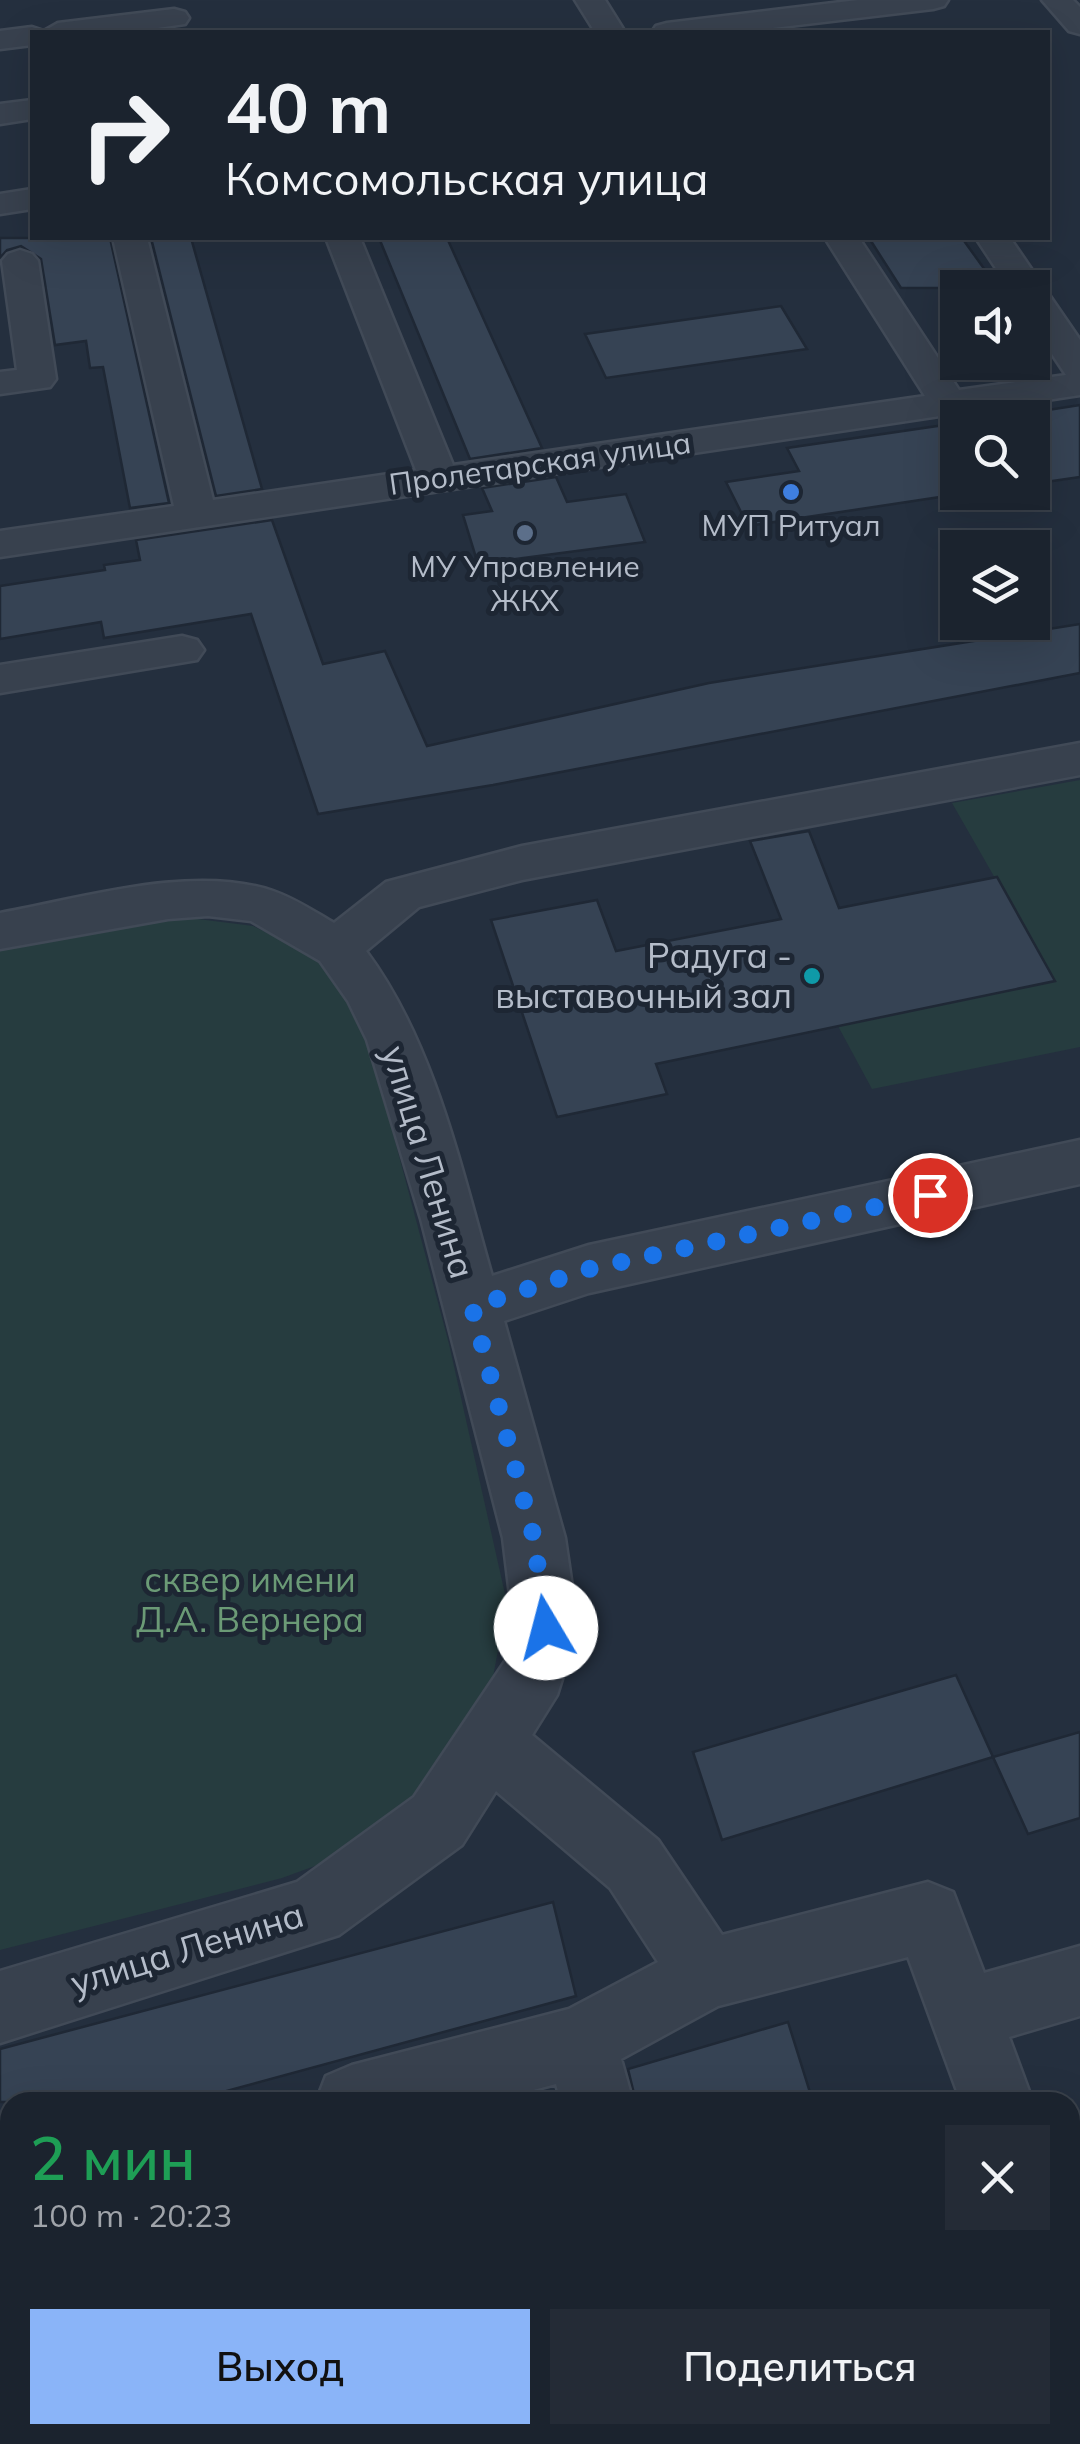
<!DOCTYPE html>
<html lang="ru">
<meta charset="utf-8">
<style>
:root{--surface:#1b232e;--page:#242b36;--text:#f1f3f6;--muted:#a0a4aa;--line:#39404a;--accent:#8ab4f8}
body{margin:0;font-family:Mulish,sans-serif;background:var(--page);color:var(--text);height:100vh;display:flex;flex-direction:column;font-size:38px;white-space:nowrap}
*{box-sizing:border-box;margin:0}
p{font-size:32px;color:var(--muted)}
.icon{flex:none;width:55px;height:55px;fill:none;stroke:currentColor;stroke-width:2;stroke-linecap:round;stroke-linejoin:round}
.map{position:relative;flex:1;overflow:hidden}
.panel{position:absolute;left:0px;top:2092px;width:1080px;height:352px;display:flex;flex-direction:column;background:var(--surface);border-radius:30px 30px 0 0;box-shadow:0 10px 40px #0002,0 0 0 2px var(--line)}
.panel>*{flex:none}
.hud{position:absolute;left:30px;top:30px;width:1020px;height:210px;border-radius:0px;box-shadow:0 10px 40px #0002,0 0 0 2px var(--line);background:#1b232e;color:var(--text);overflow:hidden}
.controls{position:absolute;left:940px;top:270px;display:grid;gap:20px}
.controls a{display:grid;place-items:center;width:110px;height:110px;border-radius:0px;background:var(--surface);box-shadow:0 10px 40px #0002,0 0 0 2px var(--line);font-size:50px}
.pin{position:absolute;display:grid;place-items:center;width:85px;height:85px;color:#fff;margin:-42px;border:5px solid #fff;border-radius:50%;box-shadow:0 2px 10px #0007}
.me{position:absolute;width:110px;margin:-55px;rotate:352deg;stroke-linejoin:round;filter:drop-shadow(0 0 8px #0008)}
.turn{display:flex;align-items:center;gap:35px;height:210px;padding:0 30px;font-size:45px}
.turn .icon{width:130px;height:130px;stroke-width:2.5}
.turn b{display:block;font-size:70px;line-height:85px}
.round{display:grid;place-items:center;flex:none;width:105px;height:105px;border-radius:0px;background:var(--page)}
.overview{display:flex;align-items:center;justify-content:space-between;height:170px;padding:0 30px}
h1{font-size:60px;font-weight:600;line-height:75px;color:#1e9e55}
.action{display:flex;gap:20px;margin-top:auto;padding:20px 30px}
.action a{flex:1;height:115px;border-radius:0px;background:var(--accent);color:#111;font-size:40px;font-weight:600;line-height:115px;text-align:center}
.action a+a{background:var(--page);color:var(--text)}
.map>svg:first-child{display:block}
.green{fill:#263c3f}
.building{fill:#364354;stroke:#1f2835;stroke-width:2.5}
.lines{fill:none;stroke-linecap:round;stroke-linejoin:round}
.minor-casing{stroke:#414a57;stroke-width:5}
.minor{fill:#38414e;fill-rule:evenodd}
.route{stroke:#1a73e8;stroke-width:18;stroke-dasharray:0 32.4}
.shop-dot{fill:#3f7fe0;stroke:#1d2633;stroke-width:4}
.service-dot{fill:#5c6f8a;stroke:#1d2633;stroke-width:4}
.culture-dot{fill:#0f9aa8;stroke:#1d2633;stroke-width:4}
.labels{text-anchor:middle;stroke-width:10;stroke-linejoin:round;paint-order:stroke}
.far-street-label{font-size:30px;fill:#b4bcc9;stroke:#1d2633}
.far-poi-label{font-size:30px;fill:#b4bcc9;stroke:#1d2633}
.poi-label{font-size:35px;fill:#b4bcc9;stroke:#1d2633;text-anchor:end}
.street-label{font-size:35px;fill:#b4bcc9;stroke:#1d2633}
.park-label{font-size:35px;fill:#6b9a76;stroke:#1d2633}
</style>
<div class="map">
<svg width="1080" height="2444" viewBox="0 0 1080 2444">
<rect width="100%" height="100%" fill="#242f3e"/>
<g class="green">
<path d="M1080,780V1047L872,1089L838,1026L1054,981L952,803Z"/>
<path d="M162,919H198L253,926L315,956L351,998L374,1062L449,1344L507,1603L492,1682L437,1778L391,1824L334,1859L282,1878L0,1950V949Z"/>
</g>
<g class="building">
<path d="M0,238H110L169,503L130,508L103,367L90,368L86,341L55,345L41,259L21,246L7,250L0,258Z"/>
<path d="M151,238H191L262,489L216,496Z"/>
<path d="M379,238H447L542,448L470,459Z"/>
<path d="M869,238H962L998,288H901Z"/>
<path d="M781,306L807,349L606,378L585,334Z"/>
<path d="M1080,405V477L1032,484V418H996Z"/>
<path d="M958,423V492H973L748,526L726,482L799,471L787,448Z"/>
<path d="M556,477L567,502L626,494L645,542L478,564L463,515L492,511L482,488Z"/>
<path d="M272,520L323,664L385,651L427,746L709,683L1080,624V673L493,785L318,814L251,614L104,638L101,622L0,639V586L105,570L104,565L140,560L136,540Z"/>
<path d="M809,831L839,908L997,877L1055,981L656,1064L667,1094L557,1117L491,920L597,900L616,951L781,919L750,841Z"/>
<path d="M956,1675L993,1757L722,1840L693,1752Z"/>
<path d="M1080,1732V1818L1028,1834L993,1757Z"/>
<path d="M553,1902L576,1996L186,2102H0V2049Z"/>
<path d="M788,2022L813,2102H636L628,2069Z"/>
</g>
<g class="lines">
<g class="minor-casing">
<g id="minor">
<path d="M575,0H605L625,32H595Z"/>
<path d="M858,0H948L944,6L933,9L738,32H652L656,26L667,23Z"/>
<path d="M1042,0H1073L1080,7V34L1069,31Z"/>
<path d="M174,9L185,12L189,18L185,24L129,32H32V45L0,49V31L32,27L44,31L58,23Z"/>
<path d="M32,100V119L0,124V104Z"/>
<path d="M32,189V209L0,214V194Z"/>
<path d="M113,238H147L213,500L416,470L326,238H360L453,465L925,396L825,238H859L959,390L1066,375L1032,324V288H1009L976,238H1010L1080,340V395L0,557V531L174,506Z"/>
<path d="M20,250L32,254L38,261L56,379L50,387L0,394V372L17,370L2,261L8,254Z"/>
<path d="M182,636L197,640L204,650L197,660L0,693V665Z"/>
<path d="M1080,743V775L522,880L419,907L366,951C434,1042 461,1168 492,1276L589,1245L1080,1140V1184L589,1293L504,1321L565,1538L578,1628L557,1695L532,1735L658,1840L722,1935L928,1882L953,1892L984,1973L1080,1946V2016L1009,2037L1033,2102H961L908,1957L718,2006L621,2059L633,2102H561L556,2084L488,2102H316L326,2076L352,2065L569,2009L658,1962L610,1888L496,1791L462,1845L339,1935L0,2043V1971L297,1882L414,1797L506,1660L514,1628L503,1538L421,1219L367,1040L348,1001L320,961L251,921L208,916L168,919L0,949V913C83,898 192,864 273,891C294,898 315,912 334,923L386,882L522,846Z"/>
<path d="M10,2152V2226L0,2230V2154Z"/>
<path d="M1070,2262L1080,2267V2368L1070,2364Z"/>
<path d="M140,2435H220L221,2444H141Z"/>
<path d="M498,2435H606L602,2444H494Z"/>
</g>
</g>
<use href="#minor" class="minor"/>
</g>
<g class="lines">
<path class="route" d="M546,1628L534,1538L472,1307L589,1269L930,1195"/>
</g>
<circle class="shop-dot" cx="791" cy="492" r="10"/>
<circle class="service-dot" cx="525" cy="533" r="10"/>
<circle class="culture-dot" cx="812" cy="976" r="10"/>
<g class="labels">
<g class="far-street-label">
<text transform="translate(540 464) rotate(-8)" y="10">Пролетарская улица</text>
</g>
<g class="far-poi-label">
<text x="791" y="536">МУП Ритуал</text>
<text x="525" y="577">МУ Управление<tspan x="525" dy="34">ЖКХ</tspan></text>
</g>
<g class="poi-label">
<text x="792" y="968">Радуга -<tspan x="792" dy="40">выставочный зал</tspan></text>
</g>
<g class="street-label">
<text transform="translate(428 1162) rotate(73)" y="12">улица Ленина</text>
<text transform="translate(187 1949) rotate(-17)" y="12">улица Ленина</text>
</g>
<g class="park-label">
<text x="250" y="1592">сквер имени<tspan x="250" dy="40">Д.А. Вернера</tspan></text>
</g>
</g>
</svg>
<div class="controls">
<a><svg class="icon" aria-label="sound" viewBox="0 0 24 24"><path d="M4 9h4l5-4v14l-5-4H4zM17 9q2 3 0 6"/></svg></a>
<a><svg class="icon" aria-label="search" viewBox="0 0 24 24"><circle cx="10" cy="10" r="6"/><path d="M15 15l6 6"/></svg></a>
<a><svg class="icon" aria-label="layers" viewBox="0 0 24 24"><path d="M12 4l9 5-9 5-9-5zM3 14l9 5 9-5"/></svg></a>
</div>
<div class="pin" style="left:930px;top:1195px;background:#d93025"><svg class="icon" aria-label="arrive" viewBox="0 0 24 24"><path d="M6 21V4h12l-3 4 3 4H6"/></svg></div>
<svg class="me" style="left:546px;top:1628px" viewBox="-20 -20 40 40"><circle r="19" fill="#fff"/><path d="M0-13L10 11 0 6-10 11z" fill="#1a73e8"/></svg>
<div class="hud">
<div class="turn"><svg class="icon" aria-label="right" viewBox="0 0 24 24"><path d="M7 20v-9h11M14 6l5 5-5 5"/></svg><div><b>40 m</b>Комсомольская улица</div></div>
</div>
<section class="panel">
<div class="overview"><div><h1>2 мин</h1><p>100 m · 20:23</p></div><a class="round"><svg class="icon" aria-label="close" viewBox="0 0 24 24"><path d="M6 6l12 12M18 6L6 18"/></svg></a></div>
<div class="action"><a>Выход</a><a>Поделиться</a></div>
</section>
</div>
